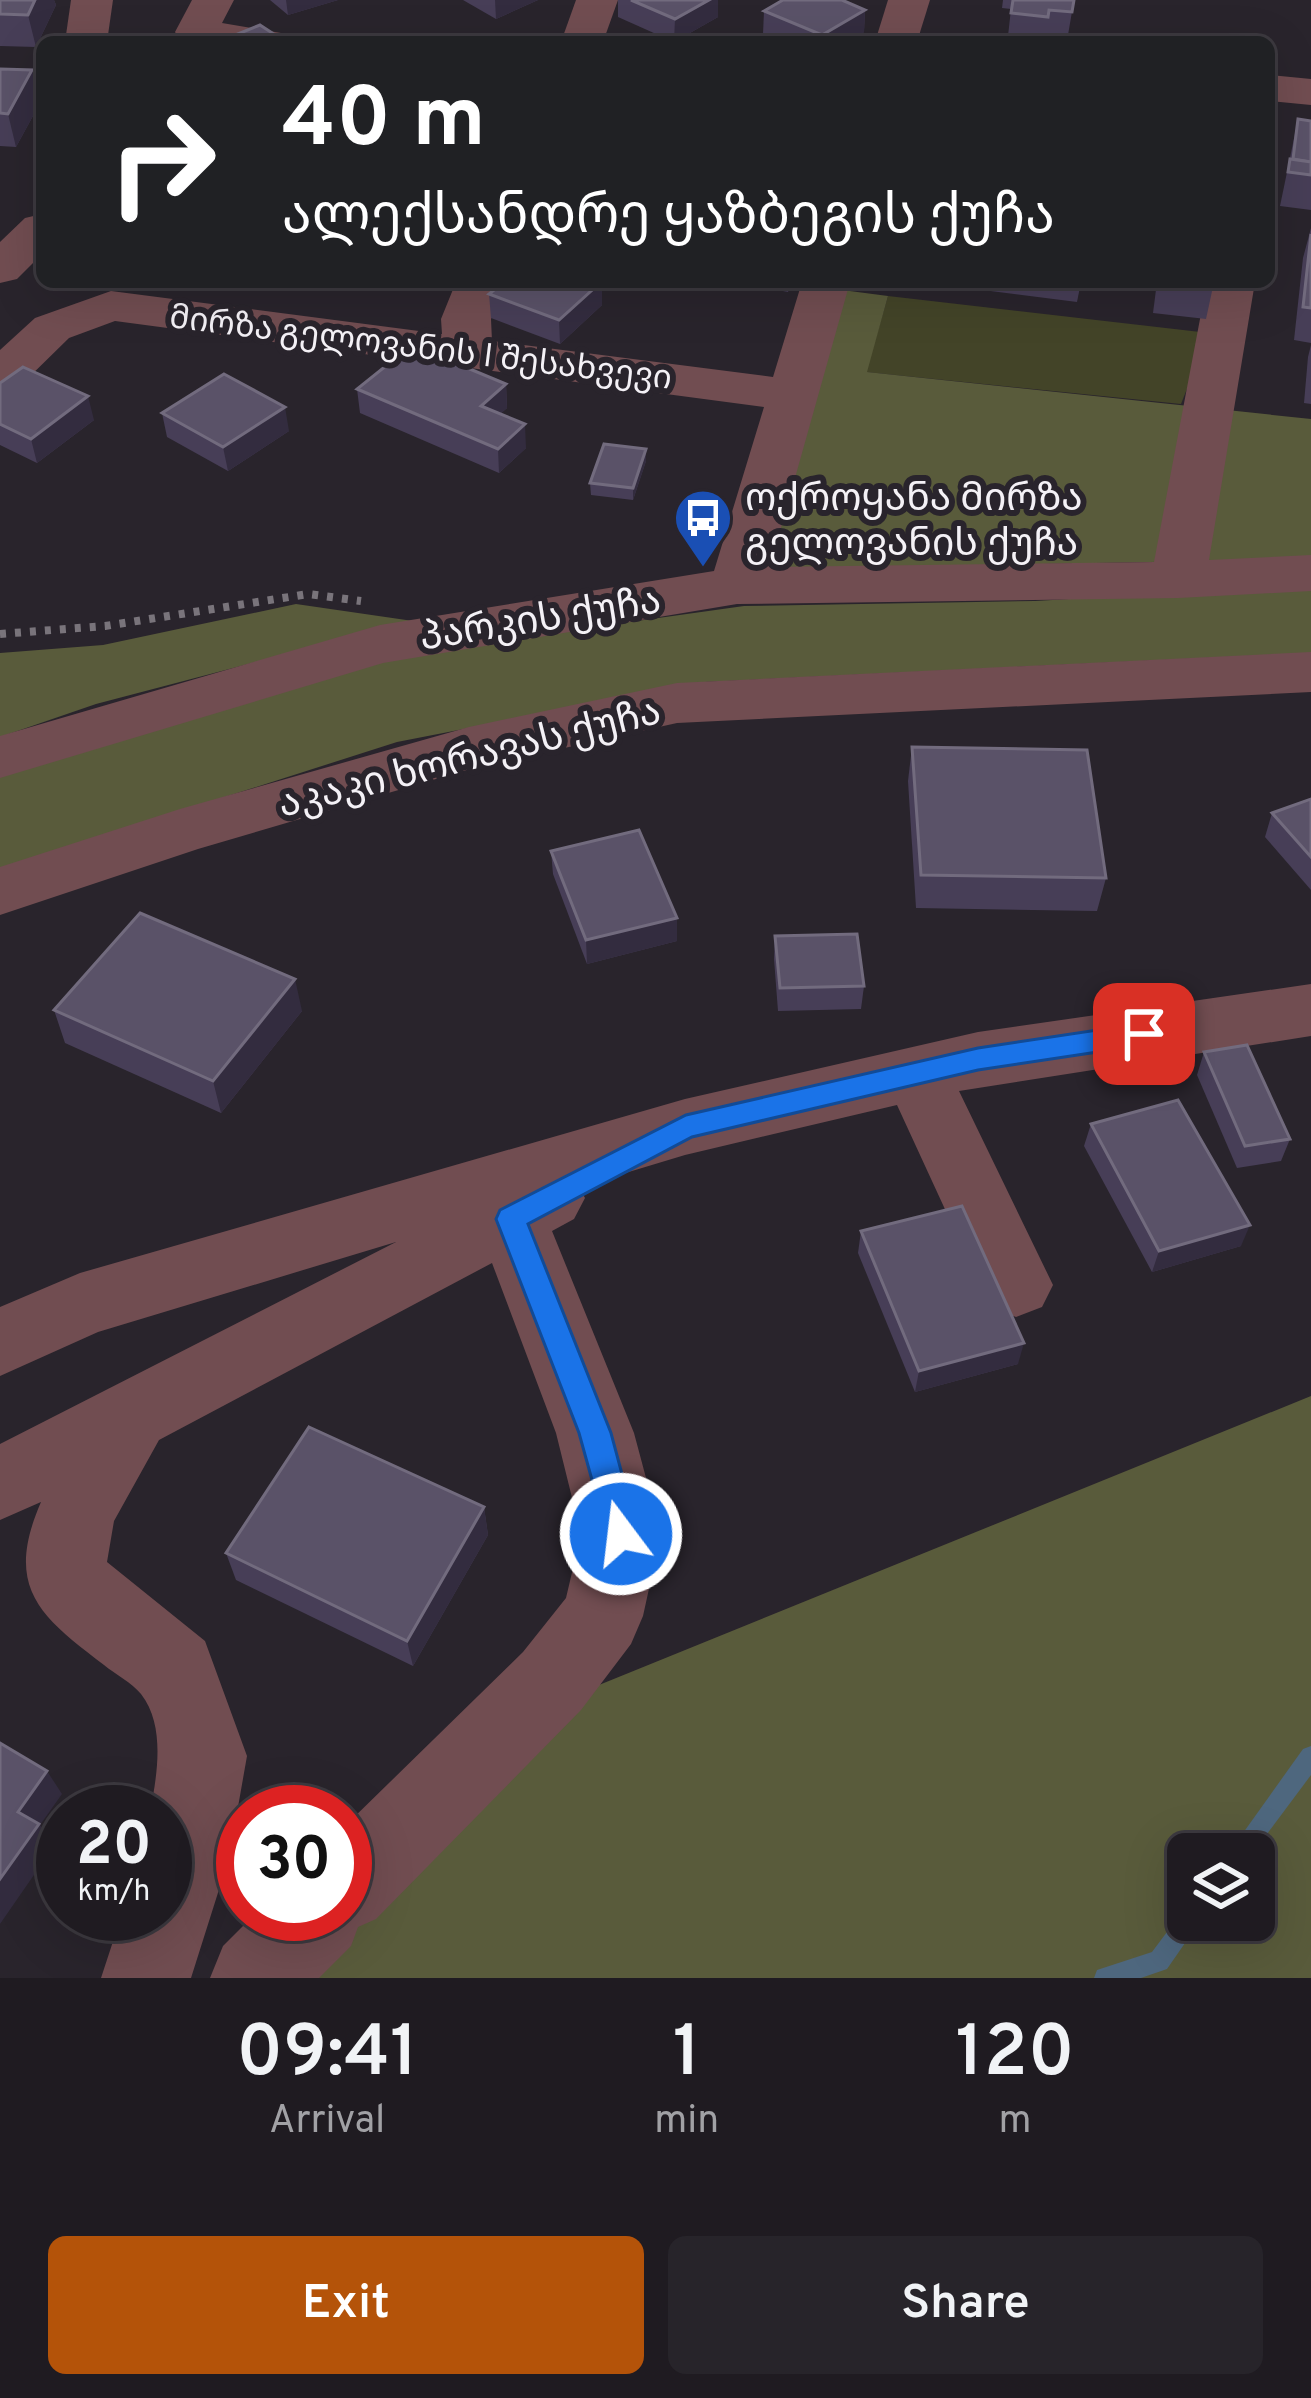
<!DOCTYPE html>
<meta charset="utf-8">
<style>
:root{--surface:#1f1b21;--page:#27242a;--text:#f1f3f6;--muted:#a1a1a5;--line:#3c393f;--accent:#b45309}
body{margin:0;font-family:Overpass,"Noto Sans Georgian",sans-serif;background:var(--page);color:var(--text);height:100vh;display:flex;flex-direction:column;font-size:45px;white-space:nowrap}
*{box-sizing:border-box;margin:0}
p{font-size:39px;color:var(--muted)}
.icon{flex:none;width:66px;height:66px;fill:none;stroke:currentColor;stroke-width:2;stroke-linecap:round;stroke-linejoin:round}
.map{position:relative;height:1978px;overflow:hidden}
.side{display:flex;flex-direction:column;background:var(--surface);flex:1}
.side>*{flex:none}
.banner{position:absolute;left:36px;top:36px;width:1239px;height:252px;border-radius:18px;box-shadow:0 12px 48px #0002,0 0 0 3px var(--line);background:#202124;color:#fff;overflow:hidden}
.buttons{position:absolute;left:1167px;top:1833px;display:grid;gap:24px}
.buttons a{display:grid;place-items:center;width:108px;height:108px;border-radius:18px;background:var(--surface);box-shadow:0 12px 48px #0002,0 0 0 3px var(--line);font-size:60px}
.speed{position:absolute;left:36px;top:1785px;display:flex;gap:24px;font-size:60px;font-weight:700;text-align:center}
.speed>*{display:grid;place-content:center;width:156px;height:156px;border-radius:50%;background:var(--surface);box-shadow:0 12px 48px #0002,0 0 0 3px var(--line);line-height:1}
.speed small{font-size:30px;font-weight:400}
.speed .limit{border:18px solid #d22;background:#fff;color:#111}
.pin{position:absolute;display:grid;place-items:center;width:102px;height:102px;color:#fff;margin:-51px;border-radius:24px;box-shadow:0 6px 18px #0006}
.me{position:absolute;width:132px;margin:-66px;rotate:345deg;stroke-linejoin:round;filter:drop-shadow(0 0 9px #0008)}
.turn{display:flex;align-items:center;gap:42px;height:252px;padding:0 48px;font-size:54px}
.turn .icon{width:156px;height:156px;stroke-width:2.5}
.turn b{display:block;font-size:84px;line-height:102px}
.eta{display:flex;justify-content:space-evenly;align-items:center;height:204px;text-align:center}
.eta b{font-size:72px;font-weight:600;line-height:84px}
.cta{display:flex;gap:24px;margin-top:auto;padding:24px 48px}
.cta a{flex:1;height:138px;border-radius:18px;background:var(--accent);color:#fff;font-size:48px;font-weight:600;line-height:138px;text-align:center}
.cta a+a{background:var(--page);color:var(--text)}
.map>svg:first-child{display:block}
.green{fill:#434428}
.forest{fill:#595b3b;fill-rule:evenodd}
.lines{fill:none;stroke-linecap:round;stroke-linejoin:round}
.stream{fill:#4e677e;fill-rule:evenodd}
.path{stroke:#79747b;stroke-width:8;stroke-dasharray:6 9;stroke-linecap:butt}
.minor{fill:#714d51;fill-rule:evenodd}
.wall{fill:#473e57}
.shaded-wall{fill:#332c3f}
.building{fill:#5a5268;stroke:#726b7e;stroke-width:3}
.route{fill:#1a73e8;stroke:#114b97;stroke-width:3}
.labels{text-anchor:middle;stroke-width:12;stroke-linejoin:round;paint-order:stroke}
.far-street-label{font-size:33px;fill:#f4f1f6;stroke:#29242c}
.poi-label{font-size:39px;fill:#f4f1f6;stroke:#29242c;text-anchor:start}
.street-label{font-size:39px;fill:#f4f1f6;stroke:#29242c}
</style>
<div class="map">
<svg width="1311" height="1978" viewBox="0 0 1311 1978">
<rect width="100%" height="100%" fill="#29242c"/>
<path class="green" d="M888,296L1209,333L1181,404L866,372Z"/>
<g class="forest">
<path d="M842,290L888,296L867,372L1311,419V559L766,569Z"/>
<path d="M1311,585V653L705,682L397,742L0,869V771L372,658L744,606L1035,601Z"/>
<path d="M296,604L413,621L96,704L0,737V653L103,645Z"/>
<path d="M1311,1396V1978H282L562,1700ZM1188,1854H1254V1920H1188Z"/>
</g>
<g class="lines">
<g class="stream">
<path d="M1311,1746V1775L1252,1854H1228L1303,1749Z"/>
<path d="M1188,1910V1920H1201L1167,1969L1141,1978H1094L1097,1970L1152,1952L1182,1912Z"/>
</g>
<path class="path" d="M0,634L105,626L308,594L361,601"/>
<g class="minor">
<path d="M71,0H113L107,42H65Z"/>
<path d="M192,0H234L222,23L281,33L287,42L181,41L175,32Z"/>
<path d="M576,0H618L603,42H561Z"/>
<path d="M888,0H930L917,42H875Z"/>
<path d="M1269,75L1311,79V105L1269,101Z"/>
<path d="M42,214V254L17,279L0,283V242L25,218Z"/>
<path d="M456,282H504L491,319L492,341L773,377L802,282H850L770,567L1154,562L1207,282H1255L1209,560L1311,555V591L1178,598L737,604L383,663L0,778V736L380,625L714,571L764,407L115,321L69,338L18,388L0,392V350L35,318L111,291L442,334L441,319Z"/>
<path d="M1311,652V692L677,723L470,769L198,849L0,915V867L180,809L469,727L677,683Z"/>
<path d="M1311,984V1036L959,1091L1053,1285L1042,1307L1016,1317L990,1307L897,1105L685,1155L579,1187L585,1198L574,1219L552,1231L634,1433L661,1534L643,1616L631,1644L581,1710L376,1919L358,1927L351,1946L319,1978H210L223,1946L255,1914H345V1826L523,1652L566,1598L581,1534L556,1433L492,1263L159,1440L114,1521L107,1562L205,1641L247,1756L229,1858L191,1978H101L122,1914H165V1812H150C157,1776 166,1726 141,1694C132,1683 115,1674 104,1665C39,1616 4,1587 41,1502L0,1520V1444L396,1242L98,1332L0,1376V1307L80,1273L685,1099L978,1032Z"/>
</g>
</g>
<g class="wall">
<path d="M0,0H54L56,5L36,47L0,46Z"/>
<path d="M270,0H338L288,15Z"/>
<path d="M463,0H538L496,19Z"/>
<path d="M618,0H718V17L674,42L618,17Z"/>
<path d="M1003,0H1074L1068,35L1046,33L1045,39L1008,36L1011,9L1002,8Z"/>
<path d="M865,10L864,32L848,42H782L763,34L764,11Z"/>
<path d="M0,69L40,103L16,147L0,146Z"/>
<path d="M1298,119L1311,121V210L1280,206Z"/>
<path d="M1311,228V343L1294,340L1303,258Z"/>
<path d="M602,282V305L560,344L491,318L489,294Z"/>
<path d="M736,282H792L788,292Z"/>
<path d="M951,282H1081L1077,302L951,286Z"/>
<path d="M1157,282H1214L1206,319L1153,313Z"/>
<path d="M1311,345V404L1304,403L1308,357Z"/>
<path d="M0,383L94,420L37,463L0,445Z"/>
<path d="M506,384L507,408L500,414L526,448L499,473L360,413L357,389Z"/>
<path d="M162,413L289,431L228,471L167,437Z"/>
<path d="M646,449V461L633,500L591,495L590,483Z"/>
<path d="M912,747L1106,878L1097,911L916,908L908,781Z"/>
<path d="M1311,799V890L1265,837L1272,813Z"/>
<path d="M551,851L677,918V941L587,964L553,874Z"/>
<path d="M775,936L864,986L861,1009L778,1011L774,959Z"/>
<path d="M54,1010L302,1011L221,1113L65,1043Z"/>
<path d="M1204,1052L1290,1139L1281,1161L1237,1168L1197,1075Z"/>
<path d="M1091,1124L1241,1246L1152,1272L1084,1146Z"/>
<path d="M861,1231L1018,1364L915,1392L858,1253Z"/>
<path d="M484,1507L488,1535L413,1666L236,1580L226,1553Z"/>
</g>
<g class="shaded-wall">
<path d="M35,0H54L56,5L36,47L28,15Z"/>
<path d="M286,0H338L288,15Z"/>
<path d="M495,0H538L496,19Z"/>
<path d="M709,0H718V17L674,42L675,19Z"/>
<path d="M865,10L864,32L848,42H822V35Z"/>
<path d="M32,70L40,103L16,147L8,114Z"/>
<path d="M602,282V305L560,344L559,320Z"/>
<path d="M506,384L507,408L482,430L481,406Z"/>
<path d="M88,396L94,420L37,463L31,439Z"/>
<path d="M285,407L289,431L228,471L223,447Z"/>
<path d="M525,424L526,448L499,473L498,449Z"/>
<path d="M646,449V461L633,500V488Z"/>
<path d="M677,918V941L587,964L586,940Z"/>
<path d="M295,979L302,1011L221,1113L213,1081Z"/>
<path d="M1250,1225L1241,1246L1152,1272L1159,1251Z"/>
<path d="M1024,1343L1018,1364L915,1392L919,1371Z"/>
<path d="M484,1507L488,1535L413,1666L407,1641Z"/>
<path d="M47,1771L62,1794L40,1825L54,1846L0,1924V1879L18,1812Z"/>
</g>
<g class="building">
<path d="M0,0H35L28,15L0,14Z"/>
<path d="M631,0H709L675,19Z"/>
<path d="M783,0H842L865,10L822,35L764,11Z"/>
<path d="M1013,0H1074L1072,12L1049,10L1048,17L1011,13Z"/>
<path d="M260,25L286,42H218Z"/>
<path d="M0,69L32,70L8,114L0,113Z"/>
<path d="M1298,119L1311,121V162L1293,159Z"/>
<path d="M1290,159L1311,162V175L1288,172Z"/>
<path d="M1311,234V308L1303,307Z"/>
<path d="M504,282H601L559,320L489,294Z"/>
<path d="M1185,282H1214V286Z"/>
<path d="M412,345L506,384L481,406L525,424L498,449L357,389Z"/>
<path d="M23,367L88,396L31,439L0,424V383Z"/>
<path d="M224,374L285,407L223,447L162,413Z"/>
<path d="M604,444L646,449L633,488L590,483Z"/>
<path d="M912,747L1087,750L1106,878L921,875Z"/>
<path d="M1311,799V857L1272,813Z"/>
<path d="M639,830L677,918L586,940L551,851Z"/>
<path d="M140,913L295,979L213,1081L54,1010Z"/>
<path d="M857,934L864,986L780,988L775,936Z"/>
<path d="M1247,1045L1290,1139L1245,1146L1204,1052Z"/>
<path d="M1178,1100L1250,1225L1159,1251L1091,1124Z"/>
<path d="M962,1206L1024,1343L919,1371L861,1231Z"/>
<path d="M309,1427L484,1507L407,1641L226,1553Z"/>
<path d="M0,1743L47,1771L18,1812L39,1824L0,1879Z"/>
</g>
<path class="route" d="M1144,1023L1158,1034L1144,1045L978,1070L692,1137L528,1224L611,1433L638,1534L633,1545L621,1550L610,1545L579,1433L496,1219L500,1210L686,1115L978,1048Z"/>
<defs>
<g id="bus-pin" transform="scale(3)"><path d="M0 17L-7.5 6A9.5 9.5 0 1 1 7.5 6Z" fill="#1a4fb4" stroke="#29242c"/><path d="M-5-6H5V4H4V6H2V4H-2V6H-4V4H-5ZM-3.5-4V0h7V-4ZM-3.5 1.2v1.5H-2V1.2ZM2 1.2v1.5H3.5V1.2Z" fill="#fff"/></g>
</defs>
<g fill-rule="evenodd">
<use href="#bus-pin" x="703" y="518"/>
</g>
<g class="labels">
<g class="far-street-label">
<text transform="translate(421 346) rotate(7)" y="12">მირზა გელოვანის I შესახვევი</text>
</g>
<g class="poi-label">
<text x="745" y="510">ოქროყანა მირზა<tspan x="745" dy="45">გელოვანის ქუჩა</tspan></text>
</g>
<g class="street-label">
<text transform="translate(540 617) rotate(-9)" y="14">პარკის ქუჩა</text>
<text transform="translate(469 756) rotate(-14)" y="14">აკაკი ხორავას ქუჩა</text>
</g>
</g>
</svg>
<div class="buttons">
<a><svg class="icon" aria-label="layers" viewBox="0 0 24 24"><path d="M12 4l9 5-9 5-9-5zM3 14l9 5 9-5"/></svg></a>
</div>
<div class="speed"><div>20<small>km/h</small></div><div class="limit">30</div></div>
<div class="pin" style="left:1144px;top:1034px;background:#d93025"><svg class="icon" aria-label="arrive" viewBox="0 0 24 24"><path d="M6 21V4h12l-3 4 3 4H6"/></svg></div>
<svg class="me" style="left:621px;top:1534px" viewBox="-20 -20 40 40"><circle r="17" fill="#1a73e8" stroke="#fff" stroke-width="3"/><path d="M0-11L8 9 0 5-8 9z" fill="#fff"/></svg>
<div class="banner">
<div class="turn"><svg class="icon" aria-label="right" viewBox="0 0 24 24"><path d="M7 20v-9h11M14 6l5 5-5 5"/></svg><div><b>40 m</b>ალექსანდრე ყაზბეგის ქუჩა</div></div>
</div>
</div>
<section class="side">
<div class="eta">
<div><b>09:41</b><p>Arrival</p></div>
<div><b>1</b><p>min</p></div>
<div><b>120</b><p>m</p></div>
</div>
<div class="cta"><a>Exit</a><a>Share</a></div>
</section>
